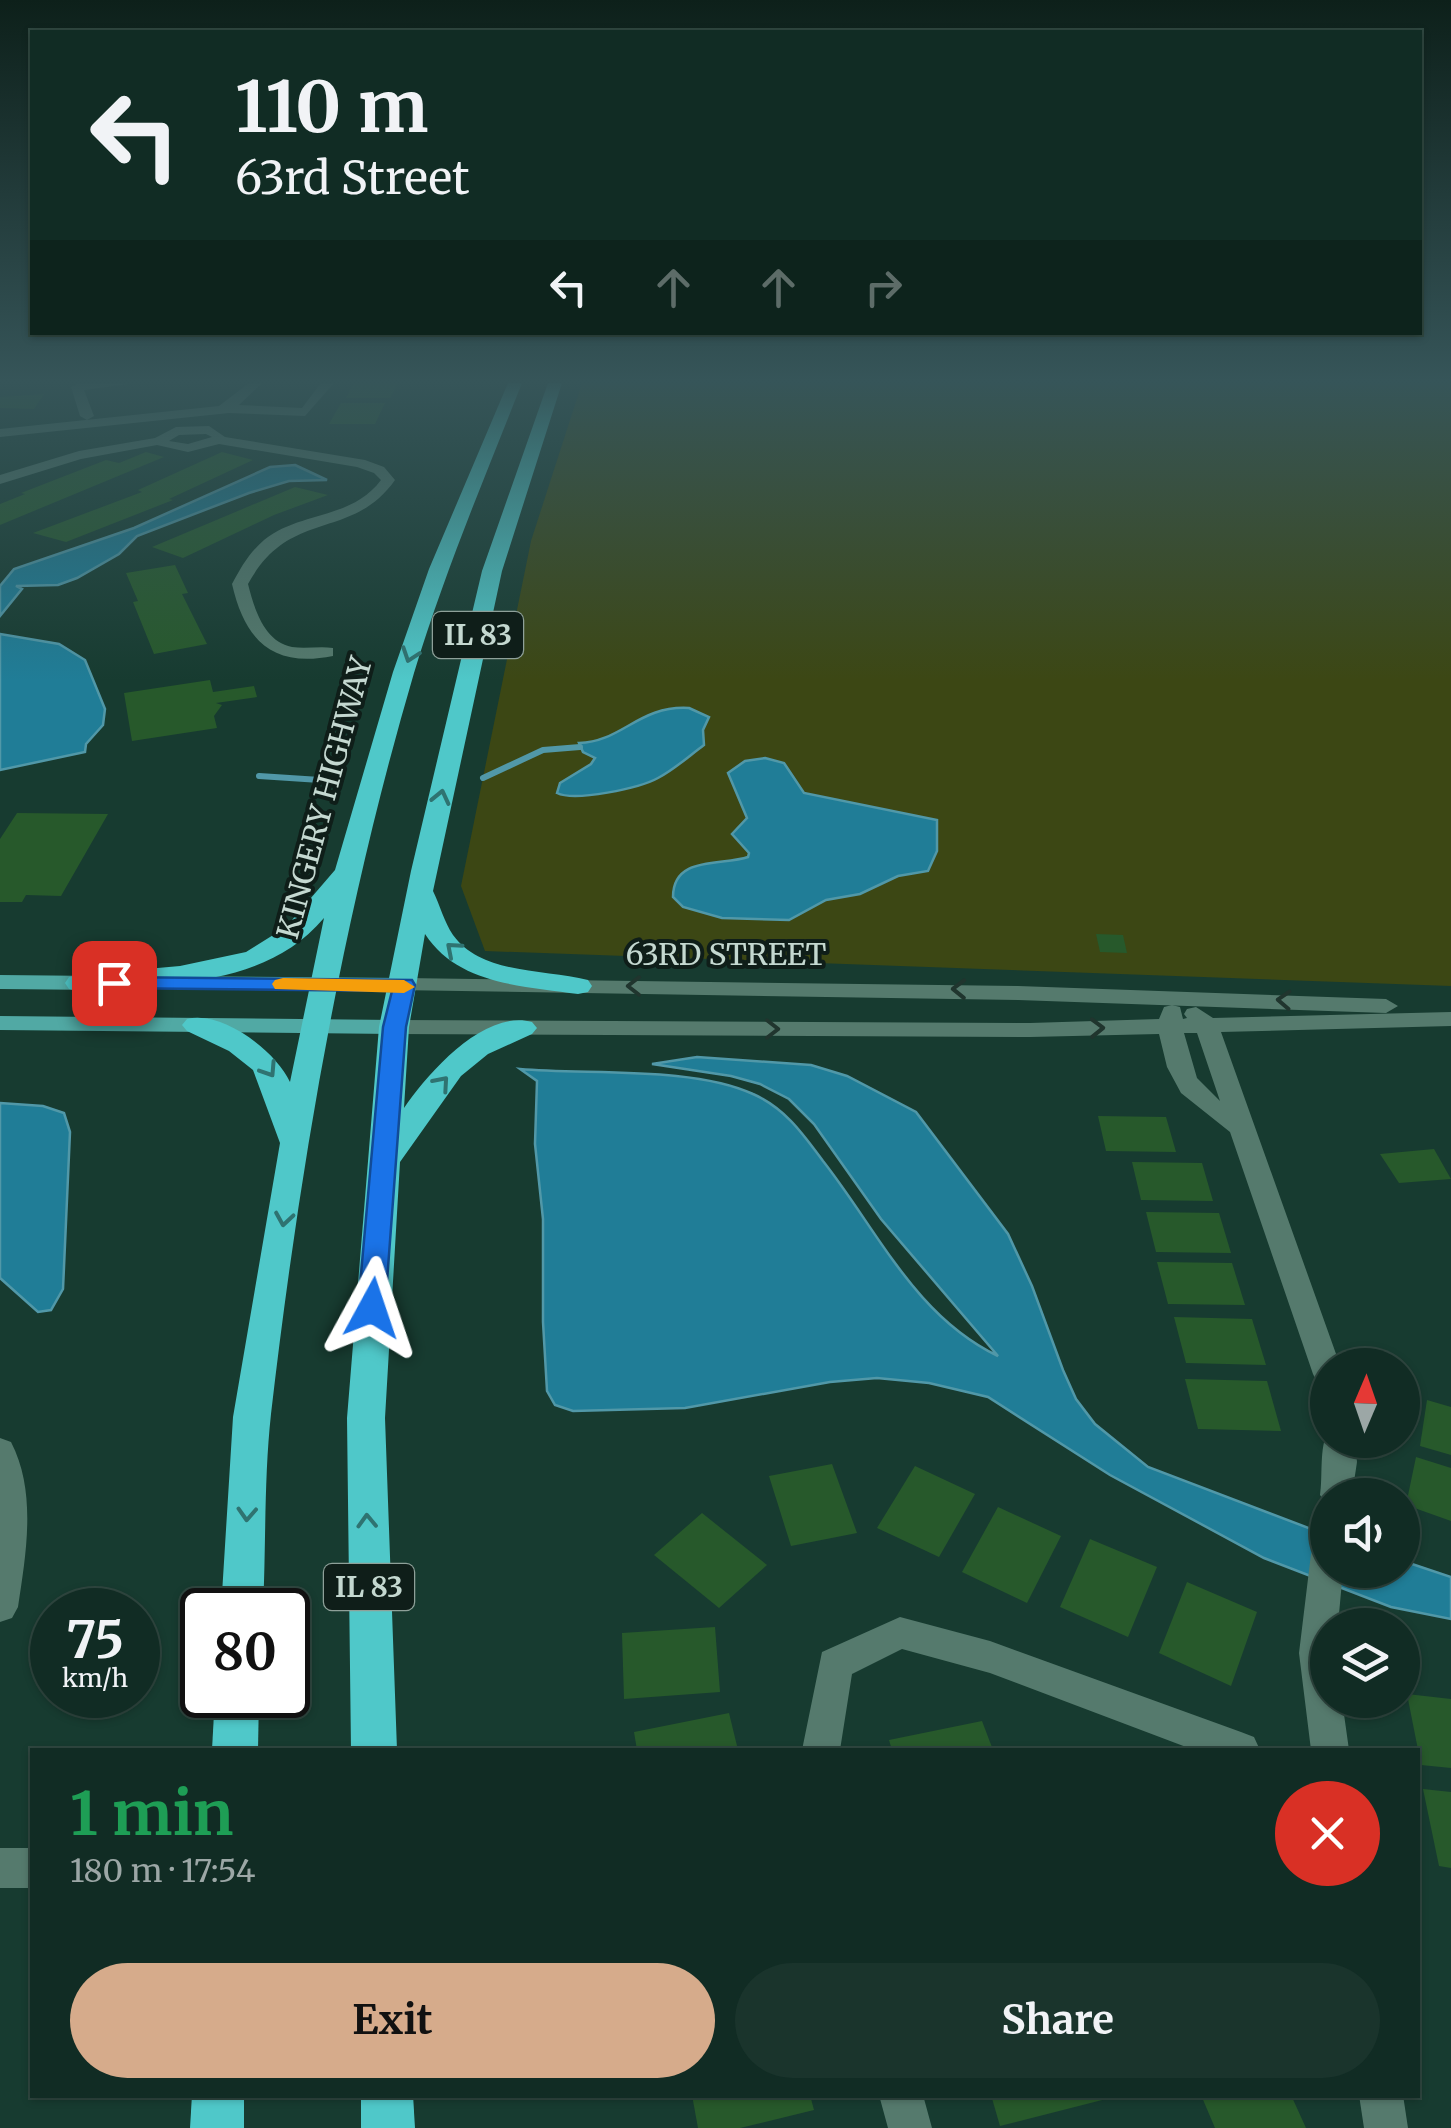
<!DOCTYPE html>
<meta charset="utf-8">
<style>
:root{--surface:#112c24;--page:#1a342c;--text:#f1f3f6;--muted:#9ca7a6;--line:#304841;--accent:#d6ab8b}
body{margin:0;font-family:Merriweather,serif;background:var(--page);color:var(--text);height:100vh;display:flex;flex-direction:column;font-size:38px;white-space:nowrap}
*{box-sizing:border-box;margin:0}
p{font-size:32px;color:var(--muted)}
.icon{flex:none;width:55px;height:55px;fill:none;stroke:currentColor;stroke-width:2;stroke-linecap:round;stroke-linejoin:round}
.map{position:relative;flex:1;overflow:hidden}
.panel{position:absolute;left:30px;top:1748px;width:1390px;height:350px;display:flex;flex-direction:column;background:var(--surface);border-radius:0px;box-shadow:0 2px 8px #0004,0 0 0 2px var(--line)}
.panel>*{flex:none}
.hud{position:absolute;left:30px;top:30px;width:1392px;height:305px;border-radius:0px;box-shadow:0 2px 8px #0004,0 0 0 2px var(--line);background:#112c24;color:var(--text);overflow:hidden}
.needle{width:65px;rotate:2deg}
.tools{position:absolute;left:1310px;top:1348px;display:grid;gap:20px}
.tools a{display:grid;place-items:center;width:110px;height:110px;border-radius:50%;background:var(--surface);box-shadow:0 2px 8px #0004,0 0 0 2px var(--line);font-size:50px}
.speed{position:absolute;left:30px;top:1588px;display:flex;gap:20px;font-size:50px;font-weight:700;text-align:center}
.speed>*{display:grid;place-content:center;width:130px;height:130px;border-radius:50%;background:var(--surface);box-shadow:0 2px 8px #0004,0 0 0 2px var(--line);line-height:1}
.speed small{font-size:25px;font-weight:400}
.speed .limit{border:5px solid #111;border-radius:15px;background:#fff;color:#111}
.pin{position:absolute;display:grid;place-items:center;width:85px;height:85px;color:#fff;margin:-42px;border-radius:20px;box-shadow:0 5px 15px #0006}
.me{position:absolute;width:110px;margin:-55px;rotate:5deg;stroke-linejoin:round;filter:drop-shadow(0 0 8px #0008)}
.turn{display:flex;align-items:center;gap:35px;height:210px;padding:0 40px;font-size:45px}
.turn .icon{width:130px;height:130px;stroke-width:2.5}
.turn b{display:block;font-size:70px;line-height:85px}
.lanes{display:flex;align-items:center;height:95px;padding:0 40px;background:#0003;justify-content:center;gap:50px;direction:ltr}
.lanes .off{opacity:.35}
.round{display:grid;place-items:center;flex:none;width:105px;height:105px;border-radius:52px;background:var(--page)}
.headline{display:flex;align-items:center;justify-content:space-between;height:170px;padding:0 40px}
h1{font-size:60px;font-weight:700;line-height:75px;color:#1e9e55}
.button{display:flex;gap:20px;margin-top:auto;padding:20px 40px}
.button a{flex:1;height:115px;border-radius:60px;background:var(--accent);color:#111;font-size:40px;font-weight:700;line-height:115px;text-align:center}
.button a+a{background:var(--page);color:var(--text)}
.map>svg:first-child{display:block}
.green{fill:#3c4714}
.water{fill:#207d97;stroke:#5198a8;stroke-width:2.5}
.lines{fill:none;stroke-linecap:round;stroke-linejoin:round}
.stream{stroke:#5198a8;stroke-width:6}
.building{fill:#27592b}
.minor{fill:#557a6d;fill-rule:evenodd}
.major{fill:#51a9a4;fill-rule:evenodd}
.highway{fill:#4fc8c9;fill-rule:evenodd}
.oneway{stroke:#2f7371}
.oneway2{stroke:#20352e}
.route{fill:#1a73e8;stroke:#114b97;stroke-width:2.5}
.slow{fill:#f59e0b}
.labels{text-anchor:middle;stroke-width:8;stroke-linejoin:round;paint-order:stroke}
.shield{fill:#0f1e19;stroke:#8ea099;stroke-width:2.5}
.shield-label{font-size:28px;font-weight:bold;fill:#c4d8d0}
.street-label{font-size:30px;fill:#c4d8d0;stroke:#0f1e19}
</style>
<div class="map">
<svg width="1451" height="2128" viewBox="0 0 1451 2128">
<rect width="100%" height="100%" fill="#173b30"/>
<path class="green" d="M582,383H1451V986L485,951L461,886L531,541Z"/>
<g class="water">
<path d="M295,465L327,480L289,481L249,493L137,536L119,554L77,578L58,585L16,586L22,589L0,616V586L14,569L134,528L270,467Z"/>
<path d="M0,634L59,644L85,660L105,709L103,725L86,744L85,752L0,770Z"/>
<path d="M689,708L709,717L703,730L704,745C689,756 675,769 658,778C640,788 575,802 557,793L560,783L591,764L595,758L583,752L579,743C622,742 639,705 689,708Z"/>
<path d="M765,758L784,763L804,793L937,820V851L928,871L898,876L860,894L826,900L789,920L722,918L683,907L673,897C673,855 722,866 748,857L749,853L732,834L747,818L728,773L745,761Z"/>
<path d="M697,1057L811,1065L847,1076L916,1112L1008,1234L1032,1286L1063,1370L1076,1399L1095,1424L1148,1467L1327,1535L1328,1570H1402L1403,1561L1451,1577V1619L1391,1607L1264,1558L1110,1475L988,1397L929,1383L877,1378L830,1382L685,1408L573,1411L555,1405L547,1391L543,1322V1219L535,1144L537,1081L520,1069C588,1075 693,1066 753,1094C785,1108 803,1134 823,1161C878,1231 915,1316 998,1356L881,1219L814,1124L789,1099L760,1084L731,1076L652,1064Z"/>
<path d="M0,1103L43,1106L64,1113L70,1132L63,1289L51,1310L38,1312L0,1278Z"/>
</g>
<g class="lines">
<g class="stream">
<path d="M259,776L320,780"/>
<path d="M483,778L543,750L580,747"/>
</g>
</g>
<g class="building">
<path d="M354,383H398L390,398H346Z"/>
<path d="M44,394L34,409L0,408V397Z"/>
<path d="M341,403H385L375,424H329Z"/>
<path d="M146,452L164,457L0,525V504L25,494L21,493L106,460L119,463Z"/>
<path d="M222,452L253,460L169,499L173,500L66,542L33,533L142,492L138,490Z"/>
<path d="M295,487L328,495L274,515L183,558L152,547Z"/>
<path d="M175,565L188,593L182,594L207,644L154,654L133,602L138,601L126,573Z"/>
<path d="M210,680L213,692L254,686L257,697L216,703L222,705L214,716L217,728L132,741L124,693Z"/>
<path d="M17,813L108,814L61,896L26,895L22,902H0V839Z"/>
<path d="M1096,934L1123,935L1127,953L1100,952Z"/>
<path d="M1098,1116L1166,1117L1176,1152L1106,1151Z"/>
<path d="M1434,1149L1451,1179L1399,1183L1380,1154Z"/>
<path d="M1132,1162L1202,1163L1213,1201L1141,1200Z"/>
<path d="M1146,1212L1219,1213L1231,1253L1156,1252Z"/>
<path d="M1157,1262L1232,1263L1245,1305L1168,1304Z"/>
<path d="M1174,1317L1252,1319L1266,1365L1186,1363Z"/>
<path d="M1185,1379L1267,1381L1281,1431L1198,1429Z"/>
<path d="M1427,1400L1451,1407V1455L1420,1446Z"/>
<path d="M1416,1457L1451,1468V1521L1406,1505Z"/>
<path d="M832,1464L857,1533L791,1546L769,1476Z"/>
<path d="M915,1466L975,1494L939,1557L877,1528Z"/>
<path d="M998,1507L1061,1536L1027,1603L962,1572Z"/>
<path d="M702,1513L767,1565L719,1608L654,1555Z"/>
<path d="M1090,1539L1157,1567L1128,1637L1060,1607Z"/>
<path d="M1187,1582L1257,1612L1231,1686L1159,1653Z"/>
<path d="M715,1627L720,1692L624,1699L622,1633Z"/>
<path d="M1407,1694L1451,1699V1768L1421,1765Z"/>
<path d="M729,1713L738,1750H637L634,1732Z"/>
<path d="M982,1721L993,1750H892L889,1740Z"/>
<path d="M1423,1789L1451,1792V1868L1439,1866Z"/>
<path d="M692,2095H810L814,2110L740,2128H698Z"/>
<path d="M991,2095H1109L1110,2098L1000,2126Z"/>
<path d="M1201,2095H1291L1306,2128H1215Z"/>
</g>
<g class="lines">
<g class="minor">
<path d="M136,383L84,390L94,416L87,420L80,416L71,387L80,383Z"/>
<path d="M249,383H262L239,405L302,408L321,383H334L305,416L229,413L0,437V429L219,406Z"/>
<path d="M209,426L225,437L365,460L384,467L395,480C351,542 290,507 248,584C254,608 264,642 292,647C306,649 320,646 333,648V656C273,668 245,641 232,584C241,567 249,553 264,540C300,511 351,520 381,480L374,473L357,467L219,444L188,452L157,445L81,459L0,484V475L79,451L155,438L176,427ZM206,434L212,437L188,444L169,441L179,435Z"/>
<path d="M404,978L1018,986L1386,999L1398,1006L1386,1013L1018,1000L396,990L392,985L396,980Z"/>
<path d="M1172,1005L1180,1007L1183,1019L1187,1018L1184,1014L1187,1009L1196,1007L1213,1018L1451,1012V1026L1221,1032L1340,1365H1328V1386L1317,1382L1313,1374L1230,1132L1181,1093L1167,1067L1159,1034L1030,1037L394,1034L382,1027L394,1020L1030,1023L1159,1019L1164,1007ZM1184,1033H1197L1220,1101L1197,1078Z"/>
<path d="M1328,1431V1440H1355L1357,1462L1352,1495H1328V1506L1320,1495C1323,1476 1319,1448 1328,1431Z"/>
<path d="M0,1438L11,1442C37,1492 26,1554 18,1607L12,1618L0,1622Z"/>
<path d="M1328,1540V1570H1343L1338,1625H1328V1700H1342L1349,1750H1311L1299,1653L1311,1554L1316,1544Z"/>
<path d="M900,1617L990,1641L1241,1732L1254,1737L1260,1750H1194L990,1673L902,1649L852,1674L840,1750H802L822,1652Z"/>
<rect x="0" y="1848" width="32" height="40"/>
<path d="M879,2095H923L932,2128H888Z"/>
<path d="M1359,2095H1403L1408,2128H1364Z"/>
</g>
<g class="major">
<path d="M0,975L100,976L112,983L100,990L0,989Z"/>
<path d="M145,976L404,978L416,985L404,992L137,988L133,983Z"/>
<path d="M0,1016L394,1020L406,1027L394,1034L0,1030Z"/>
</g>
<g class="highway">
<path d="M508,383H522C484,479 444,574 414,673C343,914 300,1164 271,1414C264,1478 266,1545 263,1610H221L233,1417L280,1143L253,1070L229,1051L187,1031L182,1025L187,1019C222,1010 276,1051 290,1082L324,918C264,989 165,983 79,991L69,989L65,983L69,977L79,975L180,966L246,952L286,927L335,870L393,672L429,569Z"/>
<path d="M548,383H562L502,571L433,891C440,905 444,922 453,935C482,975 545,969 588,980L592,986L588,992L578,994C524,986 458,985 425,934L409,1027L404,1108C428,1073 484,1009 532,1022L537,1028L532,1034L488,1054L461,1076L400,1162L385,1418L397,1750H351L347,1418L379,1027L411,871L482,571Z"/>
<path d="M215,1695H259L258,1750H212Z"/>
<path d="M192,2095H244V2128H190Z"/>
<path d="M361,2095H413L415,2128H361Z"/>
</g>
</g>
<defs><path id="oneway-chevron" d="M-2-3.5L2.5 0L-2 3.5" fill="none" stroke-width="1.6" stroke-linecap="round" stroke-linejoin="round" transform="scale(2.5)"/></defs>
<g class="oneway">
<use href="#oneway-chevron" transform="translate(410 655) rotate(109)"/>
<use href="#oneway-chevron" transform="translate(441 797) rotate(-77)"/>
<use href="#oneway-chevron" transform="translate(453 949) rotate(-139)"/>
<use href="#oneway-chevron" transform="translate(269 1070) rotate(57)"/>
<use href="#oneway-chevron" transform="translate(442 1083) rotate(-49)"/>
<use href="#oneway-chevron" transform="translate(284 1219) rotate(99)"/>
<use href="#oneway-chevron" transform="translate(247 1514) rotate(93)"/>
<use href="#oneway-chevron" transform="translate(367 1521) rotate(-92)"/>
</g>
<g class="oneway2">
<use href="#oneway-chevron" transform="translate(634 986) rotate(-180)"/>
<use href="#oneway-chevron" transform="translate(959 989) rotate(-179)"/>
<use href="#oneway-chevron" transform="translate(1284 1000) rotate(-177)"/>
<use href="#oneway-chevron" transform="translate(1097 1028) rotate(-1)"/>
<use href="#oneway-chevron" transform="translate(772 1029)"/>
</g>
<linearGradient id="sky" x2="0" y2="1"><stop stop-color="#0d201a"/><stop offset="0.56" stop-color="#365559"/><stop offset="1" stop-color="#365559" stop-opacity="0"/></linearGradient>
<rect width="1451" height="681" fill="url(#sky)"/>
<path class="route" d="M114,977L412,980L415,985L406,1027L385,1308L381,1316H362L358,1308L383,1027L392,991L106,988L103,983L106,978Z"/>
<path class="slow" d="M283,978L404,980L415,987L404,993L275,989L272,984L275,980Z"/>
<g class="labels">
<g class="shield">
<rect x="433" y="612" width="90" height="46" rx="8"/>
<rect x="324" y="1564" width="90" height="46" rx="8"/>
</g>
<g class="shield-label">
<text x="478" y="645">IL 83</text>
<text x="369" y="1597">IL 83</text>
</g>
<g class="street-label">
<text transform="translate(325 798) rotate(-75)" y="10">KINGERY HIGHWAY</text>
<text x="726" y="965">63RD STREET</text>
</g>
</g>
</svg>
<div class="tools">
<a><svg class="needle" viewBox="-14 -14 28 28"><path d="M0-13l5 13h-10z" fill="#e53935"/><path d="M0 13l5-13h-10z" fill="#9ca7a6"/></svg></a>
<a><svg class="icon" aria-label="sound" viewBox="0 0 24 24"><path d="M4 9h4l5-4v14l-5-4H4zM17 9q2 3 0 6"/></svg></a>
<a><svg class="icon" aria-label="layers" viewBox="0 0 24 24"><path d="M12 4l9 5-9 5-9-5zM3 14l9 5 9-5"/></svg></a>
</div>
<div class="speed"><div>75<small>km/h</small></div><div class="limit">80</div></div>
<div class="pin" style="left:114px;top:983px;background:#d93025"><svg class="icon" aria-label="arrive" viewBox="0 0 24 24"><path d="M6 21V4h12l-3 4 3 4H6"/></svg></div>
<svg class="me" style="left:372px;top:1308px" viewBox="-20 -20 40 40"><path d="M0-17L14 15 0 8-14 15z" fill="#1a73e8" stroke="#fff" stroke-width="4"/></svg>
<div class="hud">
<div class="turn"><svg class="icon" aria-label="left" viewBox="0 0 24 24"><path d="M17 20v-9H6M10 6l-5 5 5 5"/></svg><div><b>110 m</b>63rd Street</div></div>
<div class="lanes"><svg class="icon" aria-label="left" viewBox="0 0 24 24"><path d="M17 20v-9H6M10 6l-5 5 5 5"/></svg><svg class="icon off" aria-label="ahead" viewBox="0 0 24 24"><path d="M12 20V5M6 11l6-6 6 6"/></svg><svg class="icon off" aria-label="ahead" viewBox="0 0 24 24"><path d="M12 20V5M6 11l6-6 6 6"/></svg><svg class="icon off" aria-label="right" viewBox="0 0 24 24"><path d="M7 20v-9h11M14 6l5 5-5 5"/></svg></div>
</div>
<section class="panel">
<div class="headline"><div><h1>1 min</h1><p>180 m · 17:54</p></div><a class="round" style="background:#d93025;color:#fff"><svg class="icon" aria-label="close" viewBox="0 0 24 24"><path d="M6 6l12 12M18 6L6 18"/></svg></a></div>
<div class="button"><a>Exit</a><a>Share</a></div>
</section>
</div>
